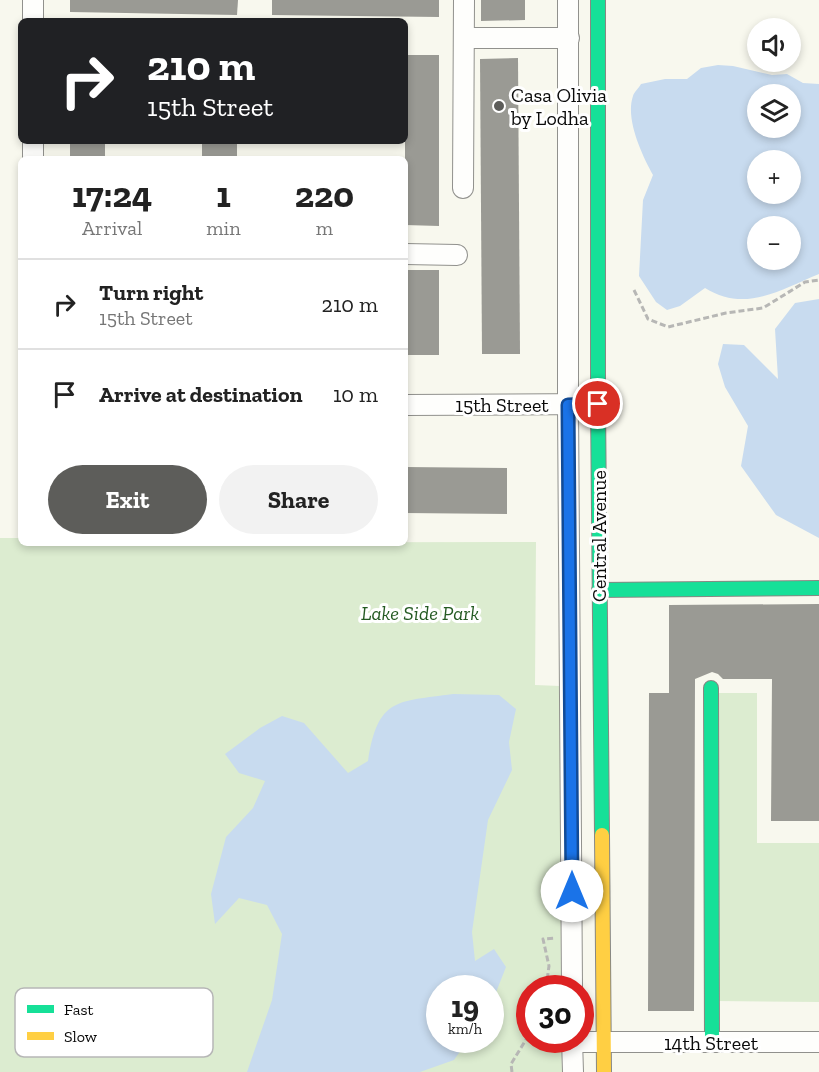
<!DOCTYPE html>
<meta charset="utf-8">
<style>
:root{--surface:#fff;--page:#f2f2f2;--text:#222;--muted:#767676;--line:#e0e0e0;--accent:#5d5d5a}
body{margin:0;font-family:"Zilla Slab",serif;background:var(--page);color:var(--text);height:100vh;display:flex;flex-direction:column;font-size:22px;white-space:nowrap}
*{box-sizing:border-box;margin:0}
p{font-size:20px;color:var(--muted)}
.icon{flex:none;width:33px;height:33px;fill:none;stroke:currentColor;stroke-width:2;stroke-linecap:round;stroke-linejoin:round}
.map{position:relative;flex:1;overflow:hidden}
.drawer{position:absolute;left:18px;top:156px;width:390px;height:390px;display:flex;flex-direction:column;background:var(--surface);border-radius:9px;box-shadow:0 3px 9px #0003}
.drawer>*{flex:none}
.hud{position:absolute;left:18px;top:18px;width:390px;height:126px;border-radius:9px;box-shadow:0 3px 9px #0003;background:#202124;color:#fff;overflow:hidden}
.fabs{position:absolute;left:747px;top:18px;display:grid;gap:12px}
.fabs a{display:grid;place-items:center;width:54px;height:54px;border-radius:50%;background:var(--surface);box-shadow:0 3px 9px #0003;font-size:30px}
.speed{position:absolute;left:426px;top:975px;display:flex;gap:12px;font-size:30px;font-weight:700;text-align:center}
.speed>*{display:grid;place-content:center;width:78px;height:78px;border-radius:50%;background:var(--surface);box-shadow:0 3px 9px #0003;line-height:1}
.speed small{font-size:15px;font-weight:400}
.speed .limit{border:9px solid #d22;background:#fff;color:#111}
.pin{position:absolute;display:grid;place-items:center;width:51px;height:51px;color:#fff;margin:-26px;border:3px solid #fff;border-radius:50%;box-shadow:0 2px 6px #0007}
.me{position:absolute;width:66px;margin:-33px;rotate:0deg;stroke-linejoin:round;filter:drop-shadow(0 0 4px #0008)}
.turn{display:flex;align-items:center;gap:21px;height:126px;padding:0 30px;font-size:27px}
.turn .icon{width:78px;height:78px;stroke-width:2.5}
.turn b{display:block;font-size:42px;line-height:51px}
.eta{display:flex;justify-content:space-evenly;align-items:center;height:102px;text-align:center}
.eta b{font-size:36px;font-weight:700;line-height:42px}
.cta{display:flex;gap:12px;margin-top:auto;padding:12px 30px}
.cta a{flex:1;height:69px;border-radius:36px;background:var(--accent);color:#fff;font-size:24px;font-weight:700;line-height:69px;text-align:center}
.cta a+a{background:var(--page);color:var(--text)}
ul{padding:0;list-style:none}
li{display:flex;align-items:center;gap:18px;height:90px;padding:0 30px;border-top:2px solid var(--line)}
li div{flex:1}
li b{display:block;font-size:22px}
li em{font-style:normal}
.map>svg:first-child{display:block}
.green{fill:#dcecd0;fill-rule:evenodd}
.water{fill:#c8dbef;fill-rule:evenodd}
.building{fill:#9a9a94}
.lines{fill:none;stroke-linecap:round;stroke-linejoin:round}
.street-casing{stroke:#91918d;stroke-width:22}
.fast-casing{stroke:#888883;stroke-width:16}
.slow-casing{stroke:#888883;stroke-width:16}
.path{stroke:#b7b7b5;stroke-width:3;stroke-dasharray:6 3;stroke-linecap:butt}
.street{stroke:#fefefc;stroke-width:20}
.fast{stroke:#16e098;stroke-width:14}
.slow{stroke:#ffcf43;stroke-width:14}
.route-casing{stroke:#114b97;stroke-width:15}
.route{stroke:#1a73e8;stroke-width:10}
.poi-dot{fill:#5d5d5a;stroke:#fff;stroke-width:2}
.labels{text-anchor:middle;stroke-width:6;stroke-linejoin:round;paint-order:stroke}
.poi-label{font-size:20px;fill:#0a0a0a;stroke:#fff;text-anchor:start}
.street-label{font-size:20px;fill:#0a0a0a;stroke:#fff}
.park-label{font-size:20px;font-style:italic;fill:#245a22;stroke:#fff}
.key{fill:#fff;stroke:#b6b6b6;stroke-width:1.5}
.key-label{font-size:16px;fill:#0a0a0a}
</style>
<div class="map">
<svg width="819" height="1072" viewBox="0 0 819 1072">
<rect width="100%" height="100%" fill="#f8f8ee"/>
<g class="green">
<path d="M0,538H21V543L536,542L535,685L560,686L561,988H530V1040H561L562,1072H0ZM440,988H490V1040H440Z"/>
<path d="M717,693H757V843H819V1002L716,1001Z"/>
</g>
<g class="water">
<path d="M718,65L733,66L772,75L787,74L803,83L819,84V274C780,290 745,313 705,288L680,306L667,310L656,302L639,276L643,200L653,175C642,155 625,119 633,96C634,92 639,88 641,84L665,79H687L701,68ZM758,94H790V128H758ZM758,160H790V194H758ZM758,226H790V260H758Z"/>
<path d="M819,299V538L776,515L741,466L748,426L725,387L718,364L723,344L744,345L778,379L775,329L795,303Z"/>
<path d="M453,694L499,695L516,709L509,742L512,770L488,820L472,932L475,961L494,949L506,967L491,1005L490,988H440V1040H468L454,1060L420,1072H247L272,1000L282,934L267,905L239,898L215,924L211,894L226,837L253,808L265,781L239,773L225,754L260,728L282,716L304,723L348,773L368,761C378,697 397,702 453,694Z"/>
</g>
<g class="building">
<path d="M70,0H238L237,15L70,12Z"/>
<path d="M272,0H439V17L272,15Z"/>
<path d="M481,0H525V20L481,21Z"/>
<path d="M405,55H439V226L405,225Z"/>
<path d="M518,58L520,354H482L480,59Z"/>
<rect x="70" y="141" width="35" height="18"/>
<rect x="202" y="141" width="35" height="18"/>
<rect x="405" y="270" width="34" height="85"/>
<path d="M405,467L507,468V514L405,513Z"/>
<path d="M819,604V821H771L772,679H723L718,674L712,672L695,679L694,1011H648L649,693H669V605Z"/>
</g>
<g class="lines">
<g class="street-casing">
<g id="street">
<path d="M568,0V405L572,988"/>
<path d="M33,21V0"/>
<path d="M464,38H569"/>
<path d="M33,159V141"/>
<path d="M463,188L464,0"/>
<path d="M405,254L457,255"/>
<path d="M405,405L598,404"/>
<path d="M572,1040L573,1072"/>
<path d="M572,1042H819"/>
</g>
</g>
<g class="fast-casing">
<g id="fast">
<path d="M598,0V404L602,835"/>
<path d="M599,590L819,588"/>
<path d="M711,688L712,1044"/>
</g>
</g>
<g class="slow-casing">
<path id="slow" d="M602,835L604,1072"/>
</g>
<g class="path">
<path d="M634,290L648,319L668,327L726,313L763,308L805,282L819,280"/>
<path d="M546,988L549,966L543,939L556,938"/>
<path d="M512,1072L511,1064L530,1033"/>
</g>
<use href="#street" class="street"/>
<use href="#fast" class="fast"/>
<use href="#slow" class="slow"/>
</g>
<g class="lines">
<g class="route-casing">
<path id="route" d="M572,891L568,405L598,404"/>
</g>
<use href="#route" class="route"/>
</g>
<circle class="poi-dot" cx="499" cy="106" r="6"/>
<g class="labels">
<g class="poi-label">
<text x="511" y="102">Casa Olivia<tspan x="511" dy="23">by Lodha</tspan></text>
</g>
<g class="street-label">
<text x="502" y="412">15th Street</text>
<text transform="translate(599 536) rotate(-90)" y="7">Central Avenue</text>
<text x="711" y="1050">14th Street</text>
</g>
<g class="park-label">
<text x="420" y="620">Lake Side Park</text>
</g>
</g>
<rect x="15" y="988" width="198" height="69" rx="9" class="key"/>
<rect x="27" y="1005" width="27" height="8" fill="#16e098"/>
<rect x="27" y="1032" width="27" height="8" fill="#ffcf43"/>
<g class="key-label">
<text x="64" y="1015">Fast</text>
<text x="64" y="1042">Slow</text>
</g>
</svg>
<div class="fabs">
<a><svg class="icon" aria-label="sound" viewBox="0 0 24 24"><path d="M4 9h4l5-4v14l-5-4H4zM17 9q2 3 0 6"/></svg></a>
<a><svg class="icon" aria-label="layers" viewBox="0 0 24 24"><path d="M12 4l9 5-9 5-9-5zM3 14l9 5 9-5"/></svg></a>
<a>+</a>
<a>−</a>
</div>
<div class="speed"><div>19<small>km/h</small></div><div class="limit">30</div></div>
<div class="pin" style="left:598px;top:404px;background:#d93025"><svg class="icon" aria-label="arrive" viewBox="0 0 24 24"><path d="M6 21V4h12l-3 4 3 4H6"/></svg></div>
<svg class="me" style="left:572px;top:891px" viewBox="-20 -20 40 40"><circle r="19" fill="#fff"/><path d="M0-13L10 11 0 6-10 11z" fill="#1a73e8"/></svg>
<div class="hud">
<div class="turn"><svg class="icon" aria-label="right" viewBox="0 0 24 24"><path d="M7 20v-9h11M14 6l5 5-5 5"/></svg><div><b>210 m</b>15th Street</div></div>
</div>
<section class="drawer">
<div class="eta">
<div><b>17:24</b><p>Arrival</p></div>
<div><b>1</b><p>min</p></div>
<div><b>220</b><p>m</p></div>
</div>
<ul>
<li><svg class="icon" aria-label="right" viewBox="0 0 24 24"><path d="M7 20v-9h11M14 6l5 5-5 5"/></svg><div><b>Turn right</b><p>15th Street</p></div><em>210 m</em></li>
<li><svg class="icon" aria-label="arrive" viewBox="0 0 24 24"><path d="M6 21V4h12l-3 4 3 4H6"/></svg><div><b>Arrive at destination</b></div><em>10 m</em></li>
</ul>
<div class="cta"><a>Exit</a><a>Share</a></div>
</section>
</div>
